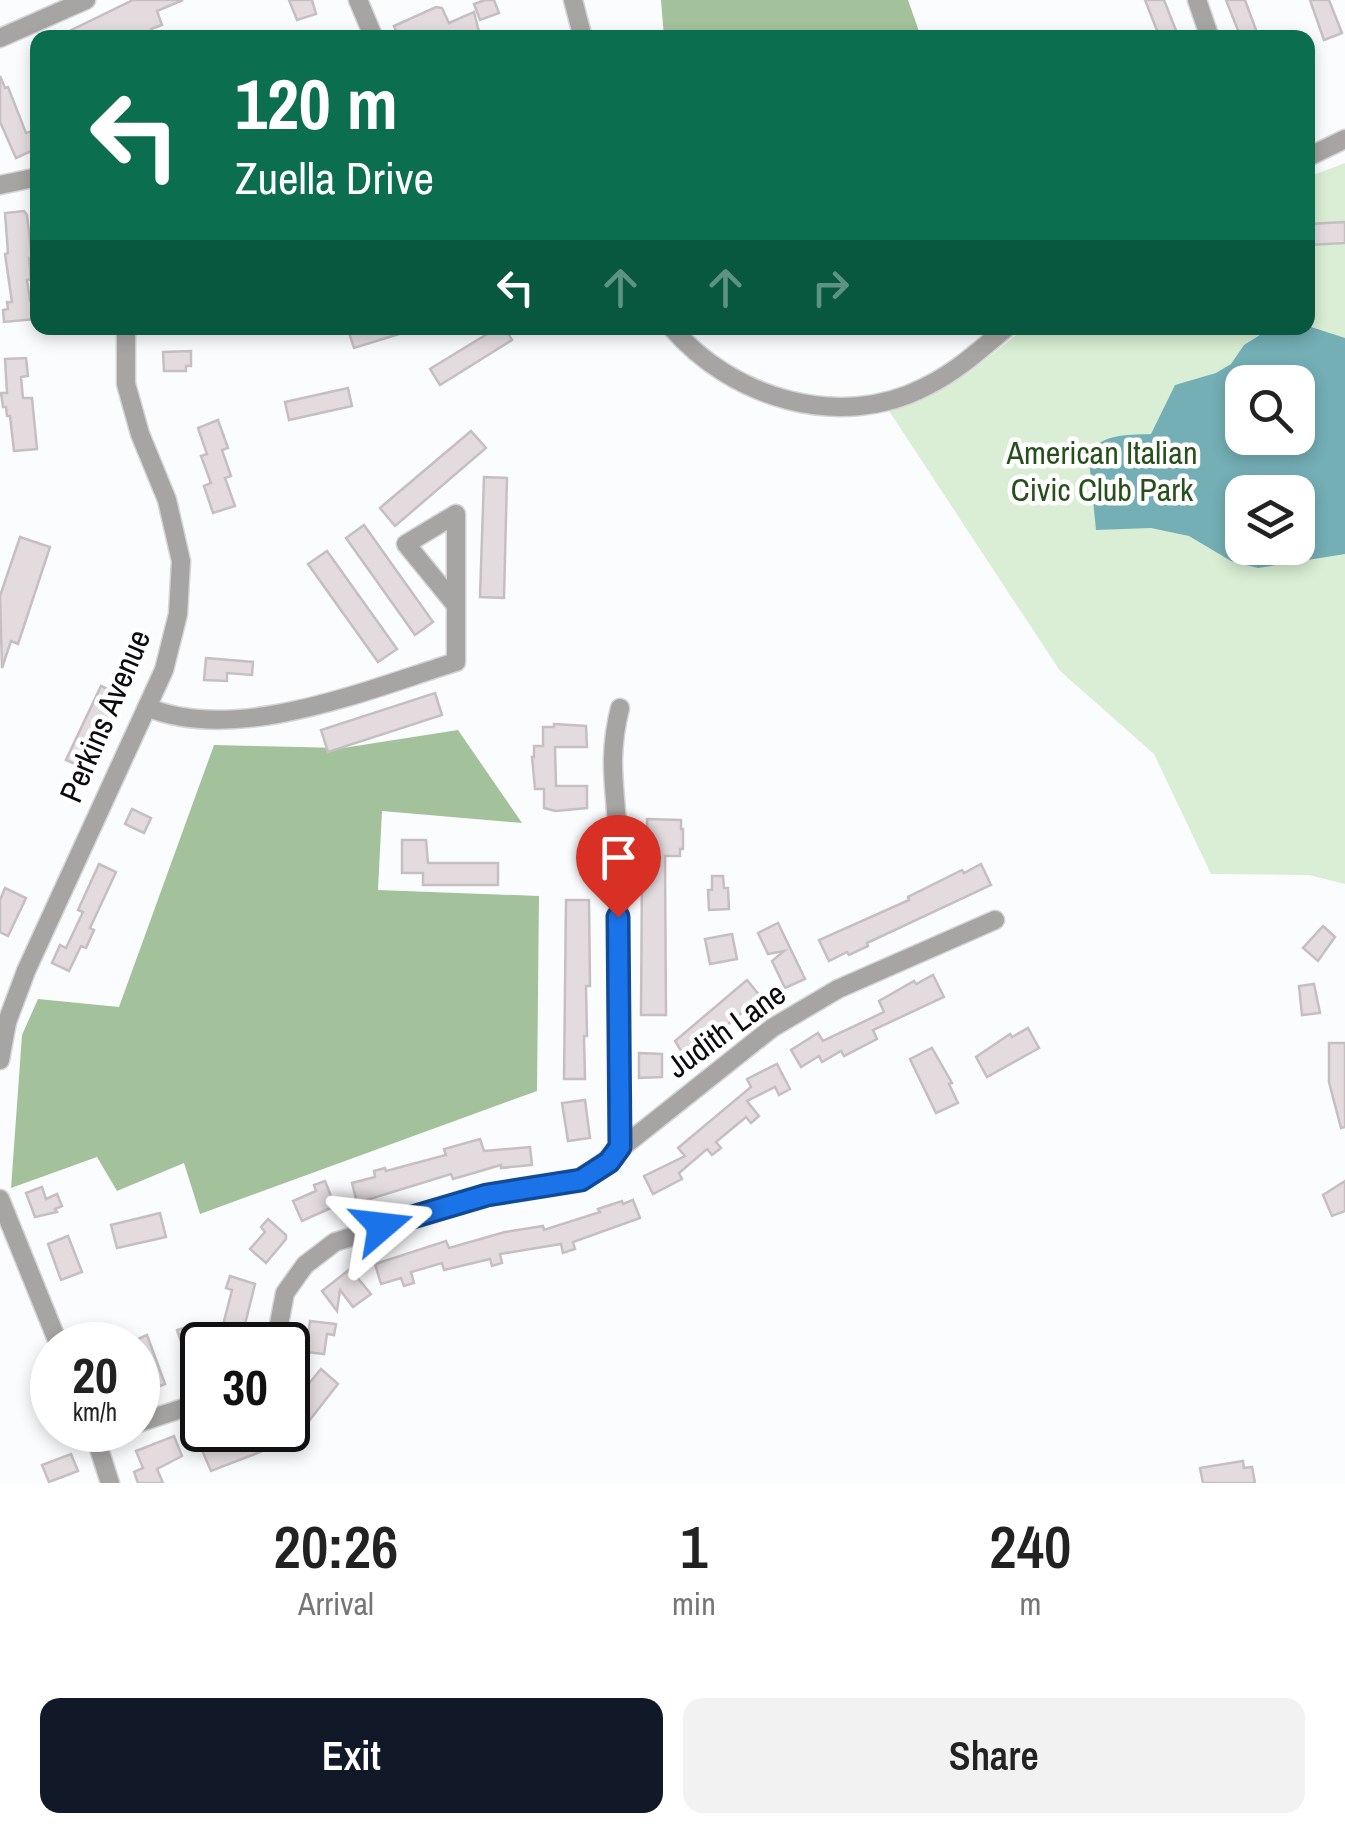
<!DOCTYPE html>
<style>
:root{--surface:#fff;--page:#f2f2f2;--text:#222;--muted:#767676;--accent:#111827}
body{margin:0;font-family:"Archivo Narrow",sans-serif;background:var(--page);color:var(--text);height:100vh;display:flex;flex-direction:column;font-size:38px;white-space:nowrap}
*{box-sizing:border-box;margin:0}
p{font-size:32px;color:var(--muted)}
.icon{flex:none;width:55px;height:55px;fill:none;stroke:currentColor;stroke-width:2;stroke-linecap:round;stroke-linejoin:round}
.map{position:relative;height:1483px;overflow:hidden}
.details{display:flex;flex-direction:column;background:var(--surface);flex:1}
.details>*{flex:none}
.banner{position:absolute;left:30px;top:30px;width:1285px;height:305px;border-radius:20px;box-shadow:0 5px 15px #0003;background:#0b6e4f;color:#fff;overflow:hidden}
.buttons{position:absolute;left:1225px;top:365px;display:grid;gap:20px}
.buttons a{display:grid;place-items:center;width:90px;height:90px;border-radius:20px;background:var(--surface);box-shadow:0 5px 15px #0003;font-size:50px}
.speed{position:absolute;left:30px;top:1322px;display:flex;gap:20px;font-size:50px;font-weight:700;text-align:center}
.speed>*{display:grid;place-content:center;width:130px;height:130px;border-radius:50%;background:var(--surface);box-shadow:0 5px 15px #0003;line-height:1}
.speed small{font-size:25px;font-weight:400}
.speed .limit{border:5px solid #111;border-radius:15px;background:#fff;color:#111}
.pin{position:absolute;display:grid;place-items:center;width:85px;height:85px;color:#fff;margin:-102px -42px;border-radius:50% 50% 50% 0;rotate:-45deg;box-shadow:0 0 10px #0007}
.pin .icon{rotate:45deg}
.me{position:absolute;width:110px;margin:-55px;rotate:73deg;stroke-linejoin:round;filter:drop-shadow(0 0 8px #0008)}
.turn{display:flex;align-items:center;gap:35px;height:210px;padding:0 40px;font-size:45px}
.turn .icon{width:130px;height:130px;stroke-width:2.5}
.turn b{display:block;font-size:70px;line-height:85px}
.lanes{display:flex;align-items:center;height:95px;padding:0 40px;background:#0003;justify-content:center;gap:50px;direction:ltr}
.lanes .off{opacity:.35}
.eta{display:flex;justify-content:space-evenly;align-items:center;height:170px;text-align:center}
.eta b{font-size:60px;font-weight:600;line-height:70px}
.button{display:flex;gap:20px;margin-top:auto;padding:20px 40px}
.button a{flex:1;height:115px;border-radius:20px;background:var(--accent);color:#fff;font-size:40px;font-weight:600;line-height:115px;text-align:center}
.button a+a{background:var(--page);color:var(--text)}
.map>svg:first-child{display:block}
.green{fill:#d9eed4;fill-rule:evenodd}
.forest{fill:#a3c19b}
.water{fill:#74afb6;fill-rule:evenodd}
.building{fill:#e3dbde;stroke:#c6bfc2;stroke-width:2.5}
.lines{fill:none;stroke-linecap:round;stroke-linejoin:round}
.minor-casing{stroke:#d5d5d7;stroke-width:21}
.minor{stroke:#a7a4a4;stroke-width:18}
.route-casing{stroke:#114b97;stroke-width:25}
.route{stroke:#1a73e8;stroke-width:18}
.labels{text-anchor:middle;stroke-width:9;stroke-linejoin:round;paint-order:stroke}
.park-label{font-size:32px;fill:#274f1c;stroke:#fff}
.street-label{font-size:32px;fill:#0b0b0d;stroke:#fff}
</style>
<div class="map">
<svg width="1345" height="1483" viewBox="0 0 1345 1483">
<rect width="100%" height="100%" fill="#fbfcfe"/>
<path class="green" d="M1345,163V884L1309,875L1211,874L1154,754L1060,671L889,411L932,394L971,371L1025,328H1308V177ZM1242,382H1298V438H1242ZM1242,492H1298V548H1242Z"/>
<g class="forest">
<path d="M661,0H908L921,37H664Z"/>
<path d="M458,730L522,823L382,811L378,890L539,896L537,1091L200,1214L184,1163L117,1191L97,1157L11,1188L22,1035L38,999L119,1007L214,745L343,748Z"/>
</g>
<path class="water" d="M1308,326L1345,338V554L1258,568L1231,561L1189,536L1151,528L1096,530L1089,460C1093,433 1129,435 1151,434L1175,385L1216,373L1231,364L1244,345L1271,328ZM1242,382H1298V438H1242ZM1242,492H1298V548H1242Z"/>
<g class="building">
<path d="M133,0H183L157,11L162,25L151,29L154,38H55Z"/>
<path d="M289,0H312L316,14L297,20Z"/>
<path d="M485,0H494L499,13L480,20L474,4Z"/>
<path d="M1145,0H1164L1179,38H1160Z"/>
<path d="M1226,0H1245L1259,38H1241Z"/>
<path d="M1310,0H1329L1342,33L1324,40Z"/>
<path d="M436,7L442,8L449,23L474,12L479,32L466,38H399L394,26Z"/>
<path d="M0,76L5,88L8,87L26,133L38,129V148L16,158L0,122Z"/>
<path d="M24,211L27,215L32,258H29L31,279L27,280L30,301H34L35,319L4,322L3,310L8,309L7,302H12L5,254L8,253L5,213Z"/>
<path d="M1345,222V243L1308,245V224Z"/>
<path d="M356,328H412V330L354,348L348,330Z"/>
<path d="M497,328H505L512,340L440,385L430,369Z"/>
<path d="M191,351V366H186V371H164L163,352Z"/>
<path d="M26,358L28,376L21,377L23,398H32L37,449L14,451L10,416H7L6,407H3L1,393H7L5,359Z"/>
<path d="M348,388L352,406L289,420L285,402Z"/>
<path d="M218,420L228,448L222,450L231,476L225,478L235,506L213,513L204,486L211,483L201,456L207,454L198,428Z"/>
<path d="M471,431L486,448L395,526L380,508Z"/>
<path d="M484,477L507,478L504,598L480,597Z"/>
<path d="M364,525L433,622L415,635L346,538Z"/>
<path d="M20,537L50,547L18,644L11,641L2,668L0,596Z"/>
<path d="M327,551L397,649L378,662L308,564Z"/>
<path d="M206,658L253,662L252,675L227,673V681L204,680Z"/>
<path d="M101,686L121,695L86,769L66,760Z"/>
<path d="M435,693L442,715L328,752L321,730Z"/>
<path d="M554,724L586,726L587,747H555L556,786H587V808L555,811L544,808V789H535L532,757H534V746H543V727H554Z"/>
<path d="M132,809L151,818L144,833L125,824Z"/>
<path d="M647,819L681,820V829H683V849H680V856H665L666,1015H641L642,873H645L646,848H642V828H647Z"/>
<path d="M402,840H426L428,863H498V885H423V873H402Z"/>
<path d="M99,864L116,872L90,928L94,930L86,948L81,946L69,971L52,963L60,945L66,948L83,912L78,910Z"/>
<path d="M981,864L991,885L867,943L868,946L849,955L847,952L829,961L819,940L909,900L908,897L962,870L964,873Z"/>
<path d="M712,876H723L724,888H728L729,909L709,910L708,890H712Z"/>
<path d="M5,888L26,898L8,936L0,932V900Z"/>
<path d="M566,900H589L590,986H586L587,1036H584L585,1079H564Z"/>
<path d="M778,923L805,979L785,988L772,961L784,951L768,954L758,933Z"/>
<path d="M1323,926L1335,937L1318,961L1303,948Z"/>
<path d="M732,934L737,959L710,964L705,939Z"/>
<path d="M933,975L944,997L873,1030L877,1039L844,1056L841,1051L822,1062L819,1056L801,1067L791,1050L818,1033L823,1041L884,1012L879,1001L914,981L916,984Z"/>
<path d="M747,980L761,997L686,1059L675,1041Z"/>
<path d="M1314,984L1320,1013L1302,1015L1299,986Z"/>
<path d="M1028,1028L1039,1048L987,1077L976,1057L1010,1034L1012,1037Z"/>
<path d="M1329,1043H1345V1127L1341,1128L1329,1082Z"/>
<path d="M932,1048L952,1083L949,1084L958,1103L936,1113L910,1059Z"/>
<path d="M639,1053L662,1054V1077L639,1078Z"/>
<path d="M777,1064L790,1089L779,1095L775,1087L747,1101L759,1116L751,1123L746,1117L716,1142L721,1148L712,1155L707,1149L679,1173L682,1179L653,1194L644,1176L685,1156L678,1148L751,1087L747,1079Z"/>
<path d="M585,1100L590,1138L568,1141L562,1103Z"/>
<path d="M480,1139L484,1151L530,1147L532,1165L501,1168V1165L453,1179L451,1174L357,1203L352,1183L375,1177L374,1171L385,1168L386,1171L446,1155L444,1149Z"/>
<path d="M325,1181L335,1206L302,1221L293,1201L316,1191L314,1185Z"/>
<path d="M1345,1181V1211L1332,1216L1323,1195Z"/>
<path d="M42,1187L46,1199L57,1194L62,1206L55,1209L57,1212L35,1217L26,1193Z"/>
<path d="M633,1200L640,1218L573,1242L575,1249L563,1253L561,1244L500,1254L502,1263L492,1266L490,1259L444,1270L442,1263L411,1272L414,1283L404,1286L401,1278L381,1284L375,1264L446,1241L449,1248L505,1232L543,1226L544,1230L600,1212L598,1209L622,1201L623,1204Z"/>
<path d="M160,1213L166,1237L117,1248L111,1225Z"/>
<path d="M268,1219L286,1235V1239L266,1263L250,1249L265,1232L261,1227Z"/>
<path d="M68,1236L82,1272L61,1280L48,1244Z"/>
<path d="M350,1269L371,1294L353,1307L340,1290L337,1311L322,1291Z"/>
<path d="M230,1276L255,1284L242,1336L222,1329L232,1290L226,1288Z"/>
<path d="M310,1321L336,1324L334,1335L327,1334L324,1354L306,1352Z"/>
<path d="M196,1324L202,1343V1376L194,1379L177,1330Z"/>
<path d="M147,1335L165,1384L145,1392L138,1371V1339Z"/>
<path d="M321,1369L338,1384L305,1426L273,1447L211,1471L201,1448L244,1430H288V1410L301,1402L297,1398Z"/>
<path d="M174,1436L182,1456L157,1469L163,1483H138L134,1472L143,1468L136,1451Z"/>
<path d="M71,1454L78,1471L49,1482L42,1465Z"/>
<path d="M1243,1461L1244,1468L1252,1467L1255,1483H1203L1200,1468Z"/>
</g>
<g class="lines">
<g class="minor-casing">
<g id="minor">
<path d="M358,0L374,38"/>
<path d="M573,0L583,38"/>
<path d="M1197,0L1210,38"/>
<path d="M0,38L86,0"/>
<path d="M1308,157L1345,139"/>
<path d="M0,185L38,177"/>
<path d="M672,328C732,398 839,431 925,387C956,372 980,350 1006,328"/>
<path d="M147,707C236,745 369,689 456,662V514L406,544L455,604"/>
<path d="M620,708C606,764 617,792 618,846C620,946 619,1046 620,1147"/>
<path d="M0,1060L7,1022L26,971L164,670L178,614L181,561L167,500L140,434L126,384V328"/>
<path d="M0,1199L59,1345"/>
<path d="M275,1345L285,1293L305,1265L335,1242L487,1195L581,1180L772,1028L838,989L995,920"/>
<path d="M138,1423L202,1402"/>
<path d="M93,1430L110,1483"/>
<path d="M96,1436L116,1430"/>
</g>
</g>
<use href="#minor" class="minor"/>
</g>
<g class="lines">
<g class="route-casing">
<path id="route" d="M382,1226L487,1195L581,1180L609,1162L620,1147L618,917"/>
</g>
<use href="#route" class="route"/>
</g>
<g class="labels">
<g class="park-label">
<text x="1102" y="464">American Italian<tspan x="1102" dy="37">Civic Club Park</tspan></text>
</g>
<g class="street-label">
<text transform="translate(105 716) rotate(-67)" y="11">Perkins Avenue</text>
<text transform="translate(726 1030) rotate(-36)" y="11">Judith Lane</text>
</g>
</g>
</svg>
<div class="buttons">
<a><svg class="icon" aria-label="search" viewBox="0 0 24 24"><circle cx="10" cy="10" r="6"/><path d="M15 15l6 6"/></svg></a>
<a><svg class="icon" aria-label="layers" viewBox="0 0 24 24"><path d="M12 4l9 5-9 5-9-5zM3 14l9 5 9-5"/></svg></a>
</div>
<div class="speed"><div>20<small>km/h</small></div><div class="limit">30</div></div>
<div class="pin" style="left:618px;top:917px;background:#d93025"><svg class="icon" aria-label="arrive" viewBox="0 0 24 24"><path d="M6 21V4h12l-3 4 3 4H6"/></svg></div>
<svg class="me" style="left:382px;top:1226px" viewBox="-20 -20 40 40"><path d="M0-17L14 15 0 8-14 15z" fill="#1a73e8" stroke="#fff" stroke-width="4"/></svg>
<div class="banner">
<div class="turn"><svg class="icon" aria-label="left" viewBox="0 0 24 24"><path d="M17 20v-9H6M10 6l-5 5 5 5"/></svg><div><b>120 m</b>Zuella Drive</div></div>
<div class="lanes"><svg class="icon" aria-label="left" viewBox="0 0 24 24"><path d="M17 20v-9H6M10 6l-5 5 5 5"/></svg><svg class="icon off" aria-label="ahead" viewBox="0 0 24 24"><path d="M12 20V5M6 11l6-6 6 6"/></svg><svg class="icon off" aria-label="ahead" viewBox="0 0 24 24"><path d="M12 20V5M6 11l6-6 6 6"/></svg><svg class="icon off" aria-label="right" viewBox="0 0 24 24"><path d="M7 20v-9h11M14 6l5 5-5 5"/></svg></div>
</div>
</div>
<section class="details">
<div class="eta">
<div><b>20:26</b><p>Arrival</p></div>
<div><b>1</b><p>min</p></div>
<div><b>240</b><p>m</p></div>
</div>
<div class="button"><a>Exit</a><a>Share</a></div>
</section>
